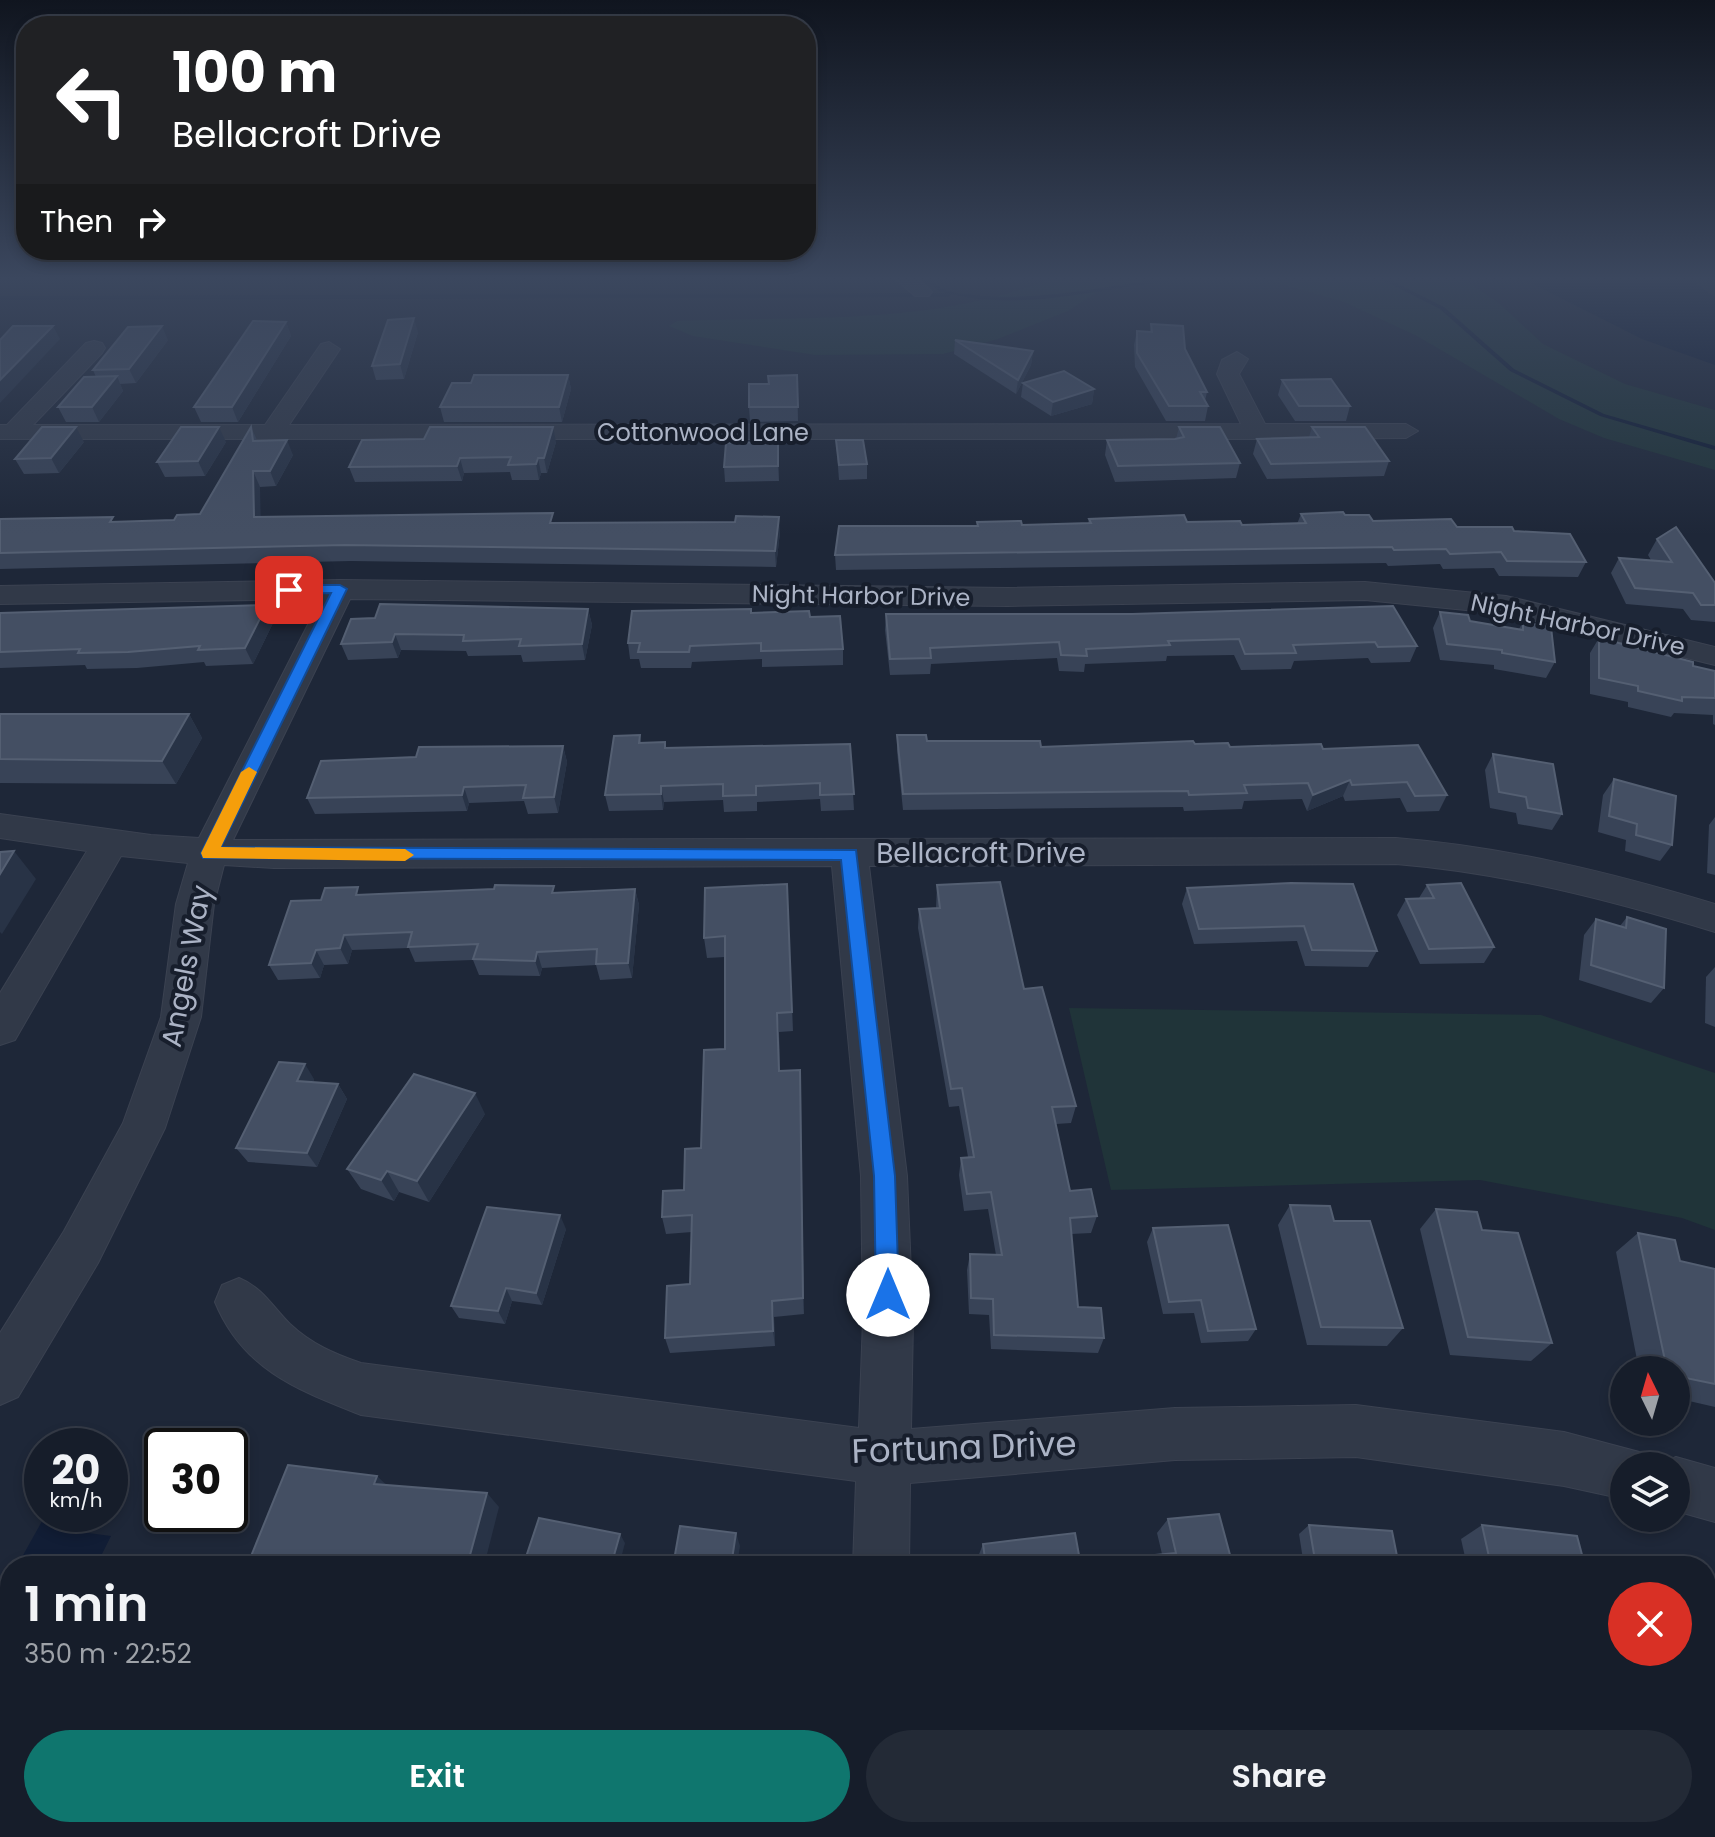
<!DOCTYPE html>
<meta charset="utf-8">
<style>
:root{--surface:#161d2a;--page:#232a36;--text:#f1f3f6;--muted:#9ea2a8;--line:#353b47;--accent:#0f766e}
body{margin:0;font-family:Poppins,sans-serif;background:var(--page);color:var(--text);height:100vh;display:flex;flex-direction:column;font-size:30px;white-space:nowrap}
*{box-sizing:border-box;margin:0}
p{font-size:26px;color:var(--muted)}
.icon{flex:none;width:44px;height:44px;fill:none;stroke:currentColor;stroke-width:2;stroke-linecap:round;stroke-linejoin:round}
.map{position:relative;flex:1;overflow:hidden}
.details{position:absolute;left:0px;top:1556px;width:1716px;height:282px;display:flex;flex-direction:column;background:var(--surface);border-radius:32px 32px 0 0;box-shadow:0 4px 12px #0003,0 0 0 2px var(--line)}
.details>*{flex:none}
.top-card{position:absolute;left:16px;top:16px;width:800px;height:244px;border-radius:32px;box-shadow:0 4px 12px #0003,0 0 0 2px var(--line);background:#202124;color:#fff;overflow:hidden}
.needle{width:52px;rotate:355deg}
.controls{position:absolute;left:1610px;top:1356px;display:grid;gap:16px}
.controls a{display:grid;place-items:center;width:80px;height:80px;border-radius:50%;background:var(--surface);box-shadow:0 4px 12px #0003,0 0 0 2px var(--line);font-size:40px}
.speed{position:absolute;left:24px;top:1428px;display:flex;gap:16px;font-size:40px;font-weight:700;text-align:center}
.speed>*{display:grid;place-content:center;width:104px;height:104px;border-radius:50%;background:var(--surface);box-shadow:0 4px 12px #0003,0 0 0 2px var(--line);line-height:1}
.speed small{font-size:20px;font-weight:400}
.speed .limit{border:4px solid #111;border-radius:12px;background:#fff;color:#111}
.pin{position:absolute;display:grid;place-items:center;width:68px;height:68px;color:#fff;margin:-34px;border-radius:16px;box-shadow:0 4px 12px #0006}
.me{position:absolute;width:88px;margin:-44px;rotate:0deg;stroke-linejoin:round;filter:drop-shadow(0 0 6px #0008)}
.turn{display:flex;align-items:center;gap:28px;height:168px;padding:0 24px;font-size:36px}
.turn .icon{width:104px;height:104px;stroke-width:2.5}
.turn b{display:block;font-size:56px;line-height:68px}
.then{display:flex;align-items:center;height:76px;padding:0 24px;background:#0003;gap:16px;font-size:30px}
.round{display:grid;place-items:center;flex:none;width:84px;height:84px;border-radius:42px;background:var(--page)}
.overview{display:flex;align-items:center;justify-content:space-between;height:136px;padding:0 24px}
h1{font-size:48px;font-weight:600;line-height:60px}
.action{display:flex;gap:16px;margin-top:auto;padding:16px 24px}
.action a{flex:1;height:92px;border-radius:48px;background:var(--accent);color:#fff;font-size:32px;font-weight:600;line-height:92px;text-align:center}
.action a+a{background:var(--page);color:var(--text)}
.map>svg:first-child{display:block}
.green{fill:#203439}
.water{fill:#111d35}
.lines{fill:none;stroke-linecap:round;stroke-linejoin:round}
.stream{fill:#111d35;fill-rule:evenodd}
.street-casing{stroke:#3b4251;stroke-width:2}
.street{fill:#313948;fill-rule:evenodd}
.wall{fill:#384357}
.shaded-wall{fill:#283346}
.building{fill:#444f63;stroke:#545f72;stroke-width:2}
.route{fill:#1a73e8;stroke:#114b97;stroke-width:2}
.slow{fill:#f59e0b}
.labels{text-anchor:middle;stroke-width:8;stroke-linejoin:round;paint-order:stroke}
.far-street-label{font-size:24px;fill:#abb3c5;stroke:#171e2c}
.street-label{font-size:28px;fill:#abb3c5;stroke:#171e2c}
.near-street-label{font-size:34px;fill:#abb3c5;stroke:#171e2c}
</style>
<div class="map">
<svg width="1715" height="1837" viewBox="0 0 1715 1837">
<rect width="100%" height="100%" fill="#1e2738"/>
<g class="green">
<path d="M1054,277H1187L1105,287L1068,311L998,339L943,354L815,355L693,336L669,326L677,321C801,316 939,326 1054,277Z"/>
<path d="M1257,277H1461L1500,304L1543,344L1625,384L1715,410V470L1604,438L1559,419L1417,336L1344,302Z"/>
<path d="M1069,1008L1541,1015L1715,1073V1230L1682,1218L1480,1180L1111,1190Z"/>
</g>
<g class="water">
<path d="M1519,277H1686L1715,297V365L1642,339Z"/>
<path d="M46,1514H90L81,1532L111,1536L96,1566H17Z"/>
</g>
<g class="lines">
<g class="stream">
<path d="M920,277C930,277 933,284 941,288C949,292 962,294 972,295C1037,302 1105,287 1170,277H1186C1169,282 1149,284 1131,286C1073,296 1009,308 951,294L949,297L0,300V296L948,293L939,291Z"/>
<path d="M1276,277H1314L1312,279Z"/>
<path d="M1377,277H1384L1444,307L1514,369L1604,414L1715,446V450L1600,416L1510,371L1440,309Z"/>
</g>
<g class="street-casing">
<g id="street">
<path d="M893,277H916L932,292L929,296H915Z"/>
<path d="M94,341L102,343L105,348L102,353L33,425H265L321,344L329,342L340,349L289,425L1241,424L1217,374L1222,360L1237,352L1248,359L1239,374L1265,424H1406L1418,431L1406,438L1257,439H0V425H7L86,343Z"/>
<path d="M340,580L1008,588L1365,582L1506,596L1715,647V665L1506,614L1365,600L1008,606L350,599L233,840L1396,838C1506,847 1610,872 1715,904V932C1610,900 1506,873 1396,864L869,866L907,1176L913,1320L911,1429L1175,1408L1356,1405L1564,1432L1643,1453L1648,1466H1624V1499L1564,1486L1356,1457L1175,1460L910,1483L909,1566H853L856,1481L361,1415C298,1390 243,1370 215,1302L222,1285L239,1278C263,1288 272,1306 290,1324C311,1344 335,1354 361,1363L859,1428L863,1320L861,1176L832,866L274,868L224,865L214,904L201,1017L165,1128L98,1263L18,1397L0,1405V1333L64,1231L123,1123L161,1017L176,904L188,863L121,856L15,1040L0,1045V993L87,851L0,838V814L151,835L199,838L321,599L0,604V586Z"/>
<path d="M1676,1457L1715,1468V1522L1676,1511V1466H1656Z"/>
<path d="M0,1758L10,1760V1822L0,1820Z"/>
<path d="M176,1828H284L288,1837H180Z"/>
<rect x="845" y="1828" width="64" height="9"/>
</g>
</g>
<use href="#street" class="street"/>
</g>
<g class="wall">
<path d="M286,322L291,336L238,422H201L194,407Z"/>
<path d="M1151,324L1185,349L1207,392L1205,401L1208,406L1205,421H1166L1135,367L1134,345L1137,331L1150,332Z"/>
<path d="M418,332L404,379L376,380L372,366Z"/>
<path d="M168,340L136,383L120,384L123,391L99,422H66L58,407L96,377L93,370Z"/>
<path d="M955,340L1033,351L1031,365L1016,394L954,354Z"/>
<path d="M568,375L571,389L562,422H444L440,407L471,383Z"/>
<path d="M797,375L798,421L750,422L749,407L769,384Z"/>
<path d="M1282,380L1350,406L1346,421H1295L1278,395Z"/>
<path d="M1023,383L1094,389L1092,404L1051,416L1021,397Z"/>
<path d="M251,427L257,440L293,455L276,486L260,487V517L555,523L780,532L776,567L351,561L0,569V519L116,522L174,520L200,514Z"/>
<path d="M1179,427L1240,463L1236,478L1115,482L1105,455L1107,440L1176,439Z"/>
<path d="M1312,427L1389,461L1384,476L1267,479L1253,454L1257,439L1309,437Z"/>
<path d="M836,440L867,464V479L839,480Z"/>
<path d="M84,442L59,473L24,474L15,459Z"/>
<path d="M226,442L205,476L165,477L157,462Z"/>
<path d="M556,442L547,473H541L539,480H512L510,472L464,473L462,481L355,482L349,467Z"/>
<path d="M778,456L779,481L725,482L724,467Z"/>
<path d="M1301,514L1345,515L1373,521L1514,531L1586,562L1578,577L1499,576L1494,568L1443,569L1440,564L1388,566L1386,563L836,570L835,555L977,526V522L1022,525L1088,523L1089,519L1242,525L1297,524Z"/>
<path d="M1657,539L1715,583V622L1691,620L1683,609L1626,604L1611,573L1619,558L1651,560L1648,555Z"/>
<path d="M588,609L592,625L585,660L523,662L521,655L468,656L466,651L401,650L398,658L348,660L341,644L351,619Z"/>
<path d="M1440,612L1470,621L1519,629L1523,622L1555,662L1546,678L1494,669V665L1440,660L1433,628Z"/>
<path d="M0,613L274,621L253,664L206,666L204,662L137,668L87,669L85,665L0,668Z"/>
<path d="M751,613L810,617L843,649V665L762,667V659L692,662L691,668H641L639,659H630L628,643Z"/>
<path d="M886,614H1132L1417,646L1410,662L1371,663L1368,658L1294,661L1291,669L1241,670L1234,655L1167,656L1166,661L1085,664L1084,672L1059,671L1057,658L931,664L930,674L890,675L885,630Z"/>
<path d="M1599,638L1693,666L1715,671V725L1713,724V715L1674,713L1671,717L1628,707V702L1590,694V653Z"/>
<path d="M0,714H189L202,738L176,784L0,783Z"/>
<path d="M640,735L641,743L666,748L850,744L854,810L821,811L820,799L757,802V811L724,812L723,800L664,802L663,810L609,811L605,795Z"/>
<path d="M897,735L927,741L1041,747L1195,744L1230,747L1323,749L1447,795L1439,811L1407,812L1400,798L1345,801L1343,796L1307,811L1302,799L1244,801L1242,809L1184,811L1183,807L903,810L897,751Z"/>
<path d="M563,746L567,762L558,813L528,814L524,801L469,803L467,811L315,814L307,798L416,757Z"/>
<path d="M1493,754L1562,814L1552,830L1518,824L1516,813L1490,808L1485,770Z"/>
<path d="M1614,779L1672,845L1660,861L1625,851L1626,840L1598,832L1603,795Z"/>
<path d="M1715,817V875L1707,873L1709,825Z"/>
<path d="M787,884L793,1031L779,1032L780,1071L800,1070L804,1314L774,1317L775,1346L670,1353L665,1338L690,1284L692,1232L666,1234L662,1217L684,1190L701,1148L725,1049V957L707,958L704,938Z"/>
<path d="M1353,884L1377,951L1368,967L1305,966L1297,941L1194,944L1182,904L1187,888Z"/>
<path d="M937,885L1024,989L1076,1106L1071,1123L1056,1124L1070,1191L1097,1216L1091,1233L1071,1234L1078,1307L1104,1338L1098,1353L991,1349L989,1315L969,1314L967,1270L970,1254L996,1255L988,1209L964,1211L959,1175L961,1158L968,1157L959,1106L949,1107L918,928L919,909L936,908Z"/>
<path d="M1427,885L1494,947L1484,963L1420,964L1397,915L1406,899L1419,898Z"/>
<path d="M635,889L639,905L632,978L600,980L596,965L542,968L540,976L479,975L473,960L415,962L409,948L352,950L348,964L324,965L320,978L278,980L269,965L321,900L362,894L556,893Z"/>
<path d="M1627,917L1664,988L1651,1003L1579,980L1584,935L1596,919L1620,926Z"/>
<path d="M1715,967V1027L1705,1023L1706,977Z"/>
<path d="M314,1079L313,1082L338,1084L347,1099L317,1167L248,1162L236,1148Z"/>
<path d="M485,1114L429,1202L399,1192L394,1201L361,1189L347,1169Z"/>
<path d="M1290,1205L1334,1221L1403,1328L1387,1346L1307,1345L1278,1225Z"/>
<path d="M1436,1209L1482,1230L1552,1343L1531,1361L1450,1355L1420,1229Z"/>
<path d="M1153,1228L1256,1329L1248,1341L1201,1343L1194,1313L1163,1314L1147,1242Z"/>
<path d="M566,1229L542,1305L512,1301L505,1324L459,1318L451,1306Z"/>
<path d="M1638,1233L1680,1261L1715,1269V1407L1676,1398V1370H1639L1616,1252Z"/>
<path d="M1168,1519L1233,1566H1128L1135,1557L1162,1554L1157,1533Z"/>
<path d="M1309,1525L1399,1566H1304L1299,1534Z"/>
<path d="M1482,1525L1585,1566H1467L1461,1539Z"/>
<path d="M983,1544L1081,1566H980L978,1557Z"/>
<path d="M1706,1605L1715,1606V1734L1709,1733L1706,1720Z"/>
</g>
<g class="shaded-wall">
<path d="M414,318L418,332L404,379L400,364Z"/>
<path d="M286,322L291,336L238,422L232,407Z"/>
<path d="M53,326L60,339L0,403V380Z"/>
<path d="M162,326L168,340L136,383L129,369Z"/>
<path d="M1033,351L1031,365L1016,394L1018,380Z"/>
<path d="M568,375L571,389L562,422L559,407Z"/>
<path d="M117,376L123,391L99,422L92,407Z"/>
<path d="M1094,389L1092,404L1051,416L1053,402Z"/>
<path d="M76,427L84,442L59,473L51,458Z"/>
<path d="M219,427L226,442L205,476L198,461Z"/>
<path d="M553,427L556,442L547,473L544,458Z"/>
<path d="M287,440L293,455L276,486L270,471Z"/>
<path d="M460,458L464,473L462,481L457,466Z"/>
<path d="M538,458L541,473L539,480L536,464Z"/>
<path d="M253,471L260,487L261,532L254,517Z"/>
<path d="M779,517L780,532L776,567L775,551Z"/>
<path d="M267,605L274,621L253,664L245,648Z"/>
<path d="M588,609L592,625L585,660L582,644Z"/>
<path d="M395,634L401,650L398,658L392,642Z"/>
<path d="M189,714L202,738L176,784L162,761Z"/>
<path d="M563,746L567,762L558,813L554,797Z"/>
<path d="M1350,780L1343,796L1307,811L1313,795Z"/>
<path d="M661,786L664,802L663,810L661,794Z"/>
<path d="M464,787L469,803L467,811L462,795Z"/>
<path d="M14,851L36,879L2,934L0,932V874Z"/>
<path d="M635,889L639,905L632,978L628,963Z"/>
<path d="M344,935L352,950L348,964L340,948Z"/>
<path d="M316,950L324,965L320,978L311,963Z"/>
<path d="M537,952L542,968L540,976L535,961Z"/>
<path d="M777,1013L779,1032L780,1090L779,1071Z"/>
<path d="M305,1064L314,1079L306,1096L297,1081Z"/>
<path d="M800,1070L801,1089L804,1314L803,1298Z"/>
<path d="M338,1084L347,1099L317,1167L307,1153Z"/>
<path d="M475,1093L485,1114L429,1202L417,1181Z"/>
<path d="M387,1171L399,1192L394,1201L381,1180Z"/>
<path d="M560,1215L566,1229L542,1305L536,1293Z"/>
<path d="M506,1288L512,1301L505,1324L498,1311Z"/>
<path d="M772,1301L774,1317L775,1346L773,1331Z"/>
<path d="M377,1476L393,1491L374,1484Z"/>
<path d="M487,1493L499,1507L484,1566H467Z"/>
<path d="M736,1533L740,1546L737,1566H731Z"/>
<path d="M620,1534L625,1543L619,1566H611Z"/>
</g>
<g class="building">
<path d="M414,318L400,364L372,366L388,320Z"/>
<path d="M253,321L286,322L232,407H194Z"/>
<path d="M1151,324L1183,326L1185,349L1207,392H1200L1208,406H1169L1137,353V331L1152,332Z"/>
<path d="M13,326H53L0,380V340Z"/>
<path d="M162,326L129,369L93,370L128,327Z"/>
<path d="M955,340L1033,351L1018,380Z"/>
<path d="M1064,371L1094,389L1053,402L1023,383Z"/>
<path d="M474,375H568L559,407H440L452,383H471Z"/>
<path d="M797,375L798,407H749V384H769L768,376Z"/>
<path d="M117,376L92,407H58L84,377Z"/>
<path d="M1331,379L1350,406H1299L1282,380Z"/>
<path d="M42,427H76L51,458L15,459Z"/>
<path d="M181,427H219L198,461L157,462Z"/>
<path d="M251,427L253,441L287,440L270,471H253L254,517L553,513L550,523L735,522L736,516L779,517L775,551L345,545L0,553V519L113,517L110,522L174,520L177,515L200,514Z"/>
<path d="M430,427H553L544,458H538L536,464L508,465L511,457L460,458L457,466L349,467L362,440L424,439Z"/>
<path d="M1179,427H1220L1240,463L1118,466L1107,440L1175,439L1184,437Z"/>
<path d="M1312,427H1365L1389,461L1271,464L1257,439L1319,437Z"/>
<path d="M836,440H863L867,464L839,465Z"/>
<path d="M778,442V466L724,467L726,443Z"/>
<path d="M1343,512L1345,515H1369L1373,521L1451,519L1457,527H1512L1514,531L1570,534L1586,562L1507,561L1501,552L1450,554L1446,549L1394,550L1392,547L835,555L839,526H978L977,522L1021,521L1022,525L1091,523L1089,519L1184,515L1187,522L1240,521L1242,525L1306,523L1301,514Z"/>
<path d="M1676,527L1715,583V605H1701L1693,593L1635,588L1619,558L1672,562L1657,539Z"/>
<path d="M380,604L588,609L582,644L519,646L521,639L463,641L464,635L395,634L392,642L341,644L351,619L375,618Z"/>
<path d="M267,605L245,648L198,650L200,646L128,652L78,653L80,649L0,652V613Z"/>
<path d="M1393,606L1417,646L1378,647L1375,642L1293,645L1296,653L1245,654L1239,639L1168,641L1170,645L1086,649L1087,656L1061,655L1059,642L930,648L931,658L890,659L886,614H1132Z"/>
<path d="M751,609V613L809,611L810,617L840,616L843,649L761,651V643L690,646L689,652H638L640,643H628L632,611Z"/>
<path d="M1440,612L1468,615L1470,621L1523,630V622L1551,627L1555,662L1502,653V650L1447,644Z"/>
<path d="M1599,638L1693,662V666L1715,671V698L1682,697V701L1638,691V686L1599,678Z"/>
<path d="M0,714H189L162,761L0,759Z"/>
<path d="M640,735L639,743L665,742V748L850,744L854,794L820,795V783L756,786V795L723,796V784L661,786V794L605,795L614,736Z"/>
<path d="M897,735H926L927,741H1040L1041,747L1193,741L1195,744L1228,743L1230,747L1321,744L1323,749L1418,745L1447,795L1415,796L1407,782L1352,785L1350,780L1313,795L1308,783L1244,785L1247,793L1189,795L1188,791L903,794Z"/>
<path d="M563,746L554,797L523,798L526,785L464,787L462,795L307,798L321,761L416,757L419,747Z"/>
<path d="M1493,754L1553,764L1562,814L1528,808L1526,797L1499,792Z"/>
<path d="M1614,779L1676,796L1672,845L1636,835L1637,824L1609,816Z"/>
<path d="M14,851L0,874V852Z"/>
<path d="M1000,882L1024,989L1042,987L1076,1106L1052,1107L1070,1191L1091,1189L1097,1216L1070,1218L1078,1307L1101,1308L1104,1338L994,1335L993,1299L971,1298L970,1254L1002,1255L991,1192L967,1194L961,1158L974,1157L962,1088L951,1089L919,909L940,908L937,885Z"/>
<path d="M1291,883L1353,884L1377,951L1312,950L1304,926L1199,929L1187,888Z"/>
<path d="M1461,883L1494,947L1429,949L1406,899L1434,898L1427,885Z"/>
<path d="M787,884L792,1012L777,1013L779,1071L800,1070L803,1298L772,1301L773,1331L665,1338L667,1286L690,1284L692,1215L662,1217L663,1191L684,1190L685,1149L701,1148L704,1050L725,1049V936L704,938L705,888Z"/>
<path d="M495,885L554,886L552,893L635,889L628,963L596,964L597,949L537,952L535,961L473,959L478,944L408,947L412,932L344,935L340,948L316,950L311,963L269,965L291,901L321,900L325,888L358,887L356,895L494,889Z"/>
<path d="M1627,917L1666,929L1664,988L1591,965L1596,919L1626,928Z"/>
<path d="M279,1062L305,1064L297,1081L338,1084L307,1153L236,1148Z"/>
<path d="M414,1074L475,1093L417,1181L387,1171L381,1180L347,1169Z"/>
<path d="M1290,1205L1330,1206L1334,1221H1370L1403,1328L1321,1327Z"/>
<path d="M487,1207L560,1215L536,1293L506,1288L498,1311L451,1306Z"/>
<path d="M1436,1209L1477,1212L1482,1230L1518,1233L1552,1343L1468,1337Z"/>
<path d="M1228,1225L1256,1329L1208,1331L1201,1300L1169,1302L1153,1228Z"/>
<path d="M1638,1233L1675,1240L1680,1261L1715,1269V1384L1676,1376V1370H1667Z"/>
<path d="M288,1465L377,1476L374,1484L487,1493L467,1566H247Z"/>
<path d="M1219,1514L1233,1566H1137L1135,1557L1176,1553L1168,1519Z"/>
<path d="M539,1518L620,1534L611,1566H523Z"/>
<path d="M1309,1525L1392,1531L1399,1566H1316Z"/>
<path d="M1482,1525L1577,1536L1585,1566H1491Z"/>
<path d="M680,1526L736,1533L731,1566H673Z"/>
<path d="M1075,1533L1081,1566H986L983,1544Z"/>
<path d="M1708,1605L1715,1606V1631Z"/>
</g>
<linearGradient id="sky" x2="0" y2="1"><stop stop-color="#10151f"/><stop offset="0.52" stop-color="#3b475e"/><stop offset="1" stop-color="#3b475e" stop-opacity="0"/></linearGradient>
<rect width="1715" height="535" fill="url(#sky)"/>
<path class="route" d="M340,585L347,589L221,847L856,850L895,1176L899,1295L896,1303L888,1306L879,1303L876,1295L874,1176L841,860L203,858L201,853L331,593L289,594L282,590L289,585Z"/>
<path class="slow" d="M249,767L257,772L221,847L405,849L414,855L405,861L203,858L201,853L241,772Z"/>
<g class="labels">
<g class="far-street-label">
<text x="703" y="441">Cottonwood Lane</text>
<text transform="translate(861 596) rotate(1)" y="8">Night Harbor Drive</text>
<text transform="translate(1578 625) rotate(12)" y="8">Night Harbor Drive</text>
</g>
<g class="street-label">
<text x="981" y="863">Bellacroft Drive</text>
<text transform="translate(186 966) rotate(-79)" y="10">Angels Way</text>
</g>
<g class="near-street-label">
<text transform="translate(964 1447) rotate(-2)" y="12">Fortuna Drive</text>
</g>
</g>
</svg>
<div class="controls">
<a><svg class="needle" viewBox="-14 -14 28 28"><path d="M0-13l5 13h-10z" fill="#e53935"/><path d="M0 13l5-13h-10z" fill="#9ea2a8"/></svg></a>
<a><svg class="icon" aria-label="layers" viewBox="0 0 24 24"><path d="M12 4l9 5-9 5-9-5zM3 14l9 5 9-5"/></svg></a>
</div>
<div class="speed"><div>20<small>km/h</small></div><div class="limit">30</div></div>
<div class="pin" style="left:289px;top:590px;background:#d93025"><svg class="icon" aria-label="arrive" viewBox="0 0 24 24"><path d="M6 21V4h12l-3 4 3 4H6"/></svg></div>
<svg class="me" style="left:888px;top:1295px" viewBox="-20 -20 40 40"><circle r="19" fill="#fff"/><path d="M0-13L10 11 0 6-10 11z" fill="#1a73e8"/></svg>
<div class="top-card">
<div class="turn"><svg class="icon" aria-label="left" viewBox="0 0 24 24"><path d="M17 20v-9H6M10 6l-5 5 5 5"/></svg><div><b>100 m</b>Bellacroft Drive</div></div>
<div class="then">Then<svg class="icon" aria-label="right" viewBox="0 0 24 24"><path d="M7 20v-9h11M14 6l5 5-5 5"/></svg></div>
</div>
<section class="details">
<div class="overview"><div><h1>1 min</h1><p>350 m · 22:52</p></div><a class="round" style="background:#d93025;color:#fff"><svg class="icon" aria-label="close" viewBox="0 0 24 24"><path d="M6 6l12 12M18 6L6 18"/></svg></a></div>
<div class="action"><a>Exit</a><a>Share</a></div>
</section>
</div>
